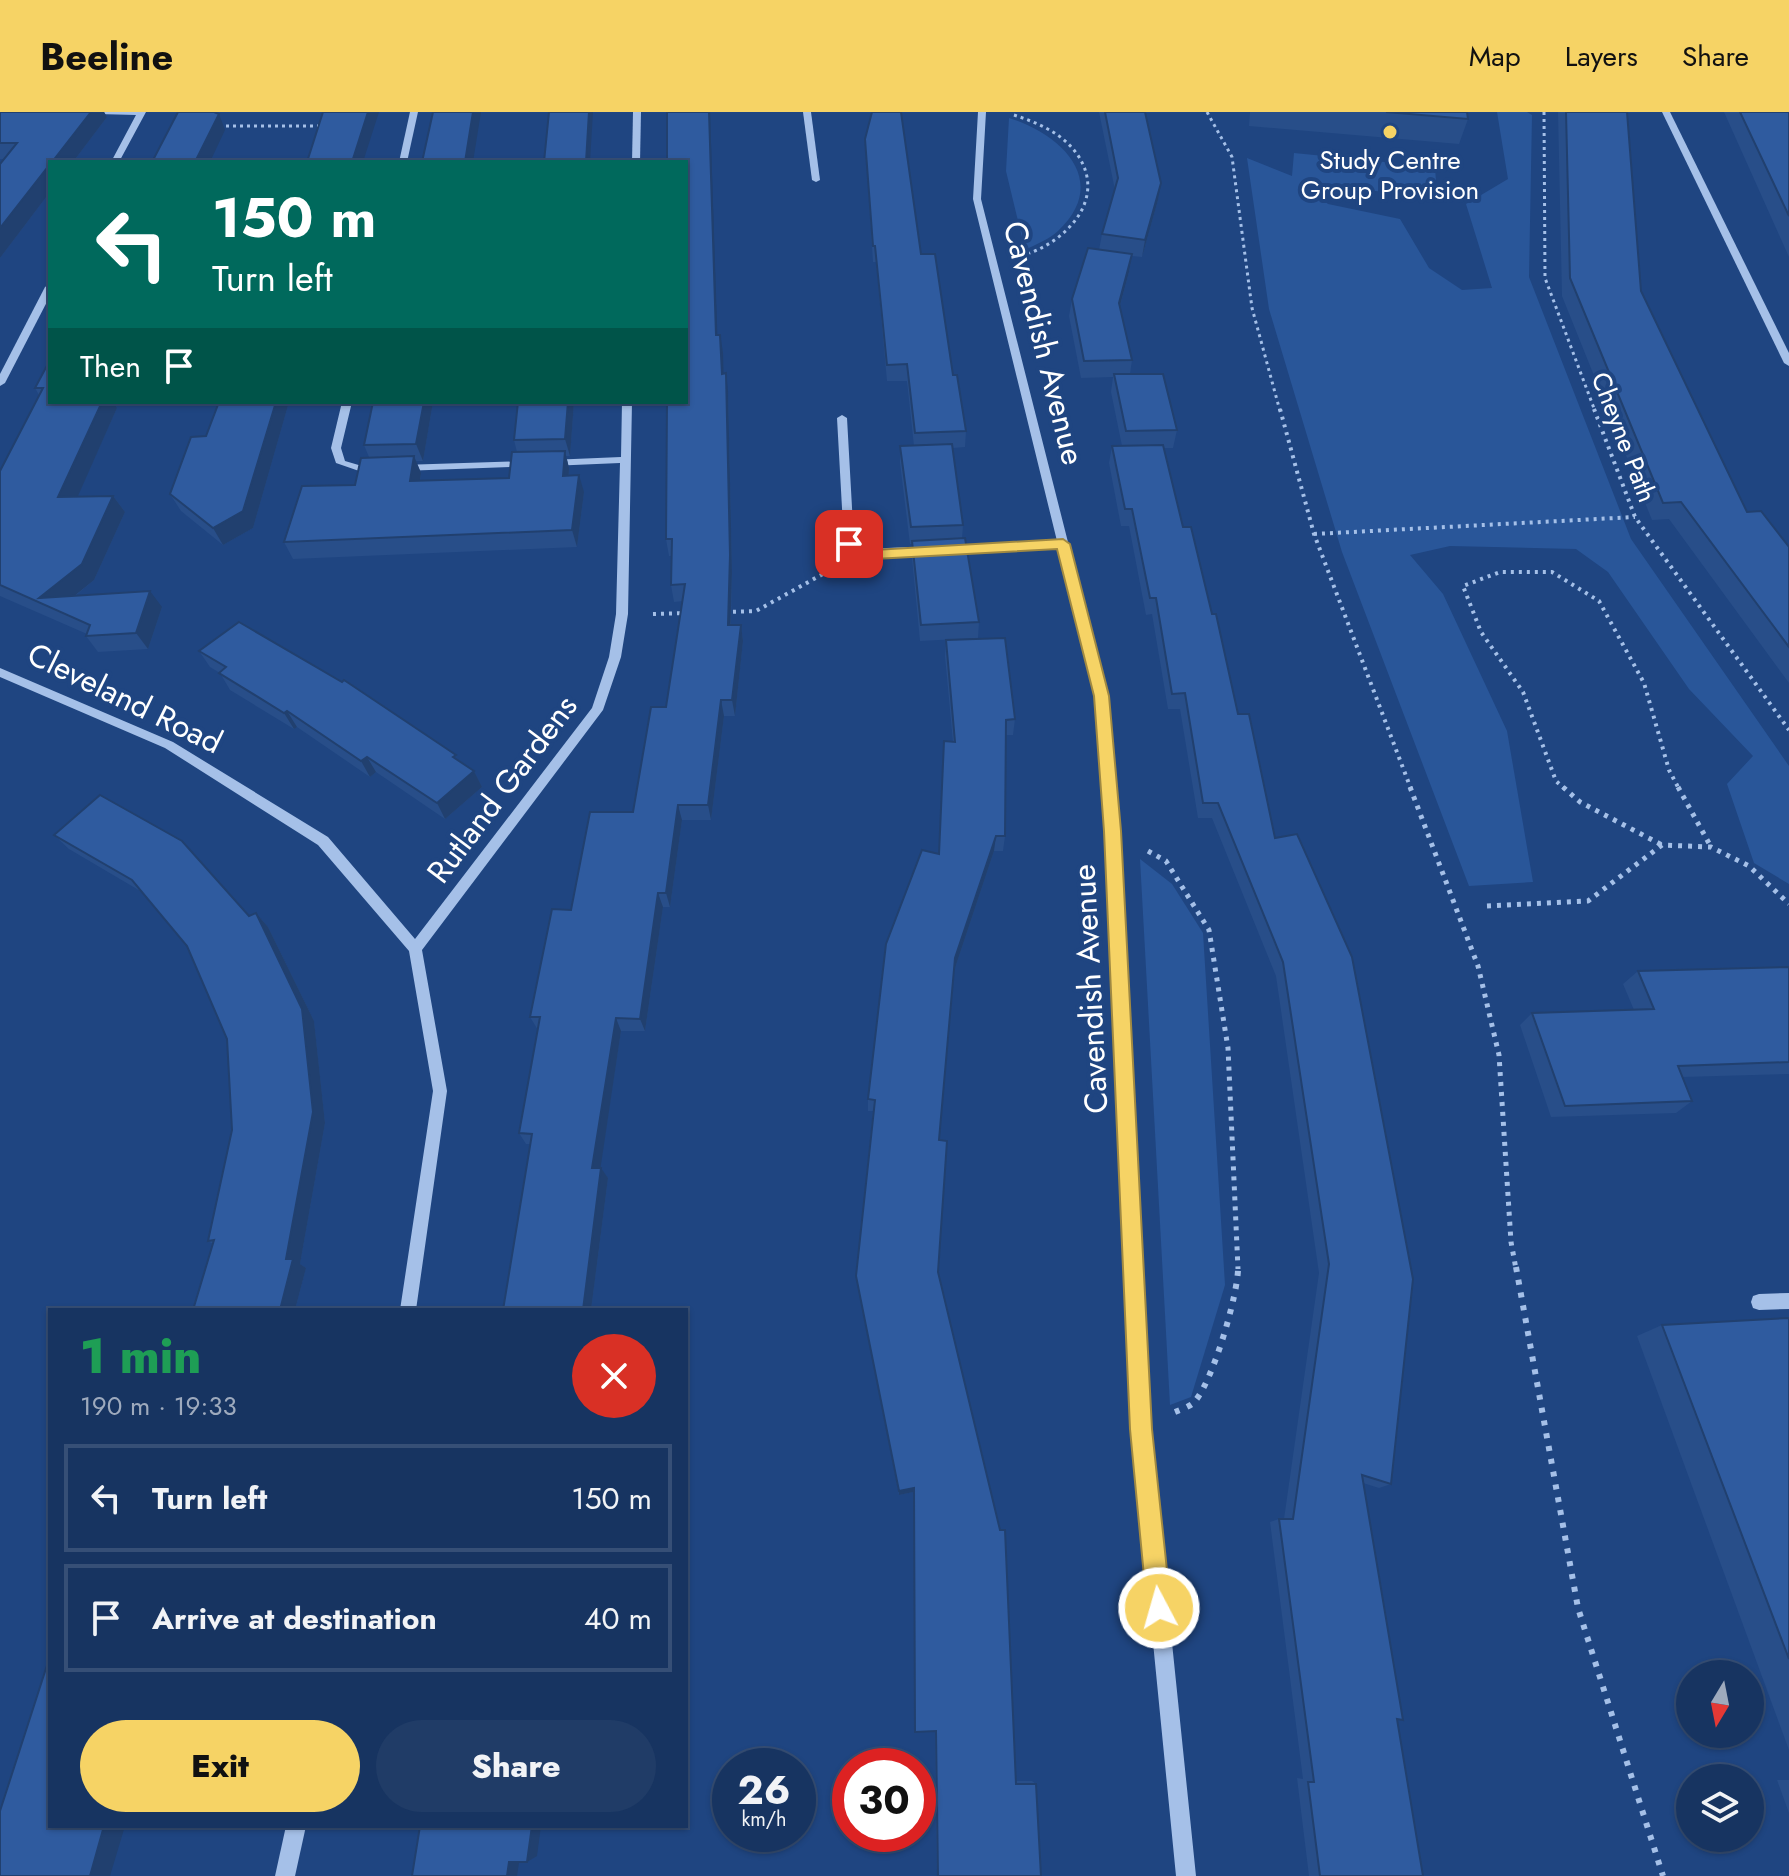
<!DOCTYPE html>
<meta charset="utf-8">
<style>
:root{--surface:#173461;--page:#203c67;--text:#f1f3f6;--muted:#9eaabd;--line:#364f76;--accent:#f6d365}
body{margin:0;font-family:Jost,sans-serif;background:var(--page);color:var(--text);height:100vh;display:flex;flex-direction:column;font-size:30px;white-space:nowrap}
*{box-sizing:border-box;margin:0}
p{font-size:26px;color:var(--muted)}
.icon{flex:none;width:44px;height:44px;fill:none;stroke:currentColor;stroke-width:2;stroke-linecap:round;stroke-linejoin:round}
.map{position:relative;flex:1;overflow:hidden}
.side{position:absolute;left:48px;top:1196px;width:640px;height:520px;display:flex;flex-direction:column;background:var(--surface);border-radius:0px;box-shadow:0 2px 6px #0004,0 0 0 2px var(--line)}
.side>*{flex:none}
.guide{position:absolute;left:48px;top:48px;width:640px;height:244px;border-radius:0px;box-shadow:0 2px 6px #0004,0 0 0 2px var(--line);background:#00695c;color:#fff;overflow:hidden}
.needle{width:52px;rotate:190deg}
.fabs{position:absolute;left:1676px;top:1548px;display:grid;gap:16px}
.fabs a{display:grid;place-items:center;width:88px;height:88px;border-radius:50%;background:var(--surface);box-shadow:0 2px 6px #0004,0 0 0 2px var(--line);font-size:40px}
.speed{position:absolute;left:712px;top:1636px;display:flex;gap:16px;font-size:40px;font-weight:700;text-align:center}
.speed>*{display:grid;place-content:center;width:104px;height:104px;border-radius:50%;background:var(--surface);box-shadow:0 2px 6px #0004,0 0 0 2px var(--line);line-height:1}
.speed small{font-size:20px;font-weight:400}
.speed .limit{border:12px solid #d22;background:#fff;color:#111}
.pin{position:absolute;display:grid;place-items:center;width:68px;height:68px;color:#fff;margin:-34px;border-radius:16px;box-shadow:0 4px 12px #0006}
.me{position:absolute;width:88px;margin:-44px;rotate:354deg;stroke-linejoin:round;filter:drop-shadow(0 0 6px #0008)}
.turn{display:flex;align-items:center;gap:28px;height:168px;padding:0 32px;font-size:36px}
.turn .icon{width:104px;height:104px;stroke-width:2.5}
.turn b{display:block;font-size:56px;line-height:68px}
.then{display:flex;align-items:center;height:76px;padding:0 32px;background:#0003;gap:16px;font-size:30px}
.round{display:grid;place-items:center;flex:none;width:84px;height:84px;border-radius:42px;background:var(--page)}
.headline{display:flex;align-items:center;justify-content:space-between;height:136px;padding:0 32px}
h1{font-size:48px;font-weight:800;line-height:60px;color:#1e9e55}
.action{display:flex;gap:16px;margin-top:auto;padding:16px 32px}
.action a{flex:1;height:92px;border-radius:48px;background:var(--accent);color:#111;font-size:32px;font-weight:800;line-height:92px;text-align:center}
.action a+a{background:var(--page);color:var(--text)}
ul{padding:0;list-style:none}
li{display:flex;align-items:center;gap:24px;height:108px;margin:0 16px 12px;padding:0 16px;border:4px solid var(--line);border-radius:0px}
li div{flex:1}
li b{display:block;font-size:30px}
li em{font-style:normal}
header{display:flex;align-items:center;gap:48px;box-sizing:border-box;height:112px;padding:0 40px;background:var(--accent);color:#111}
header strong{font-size:38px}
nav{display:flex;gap:44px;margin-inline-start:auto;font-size:28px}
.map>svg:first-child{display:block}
.green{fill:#295699}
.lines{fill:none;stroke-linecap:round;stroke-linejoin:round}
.path-far3{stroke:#a5c0e8;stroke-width:3;stroke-dasharray:3 4;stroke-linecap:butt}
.path-far2{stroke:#a5c0e8;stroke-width:4;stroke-dasharray:3 5;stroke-linecap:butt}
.path-far1{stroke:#a5c0e8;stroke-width:5;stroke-dasharray:4 6;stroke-linecap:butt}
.path{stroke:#a5c0e8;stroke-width:6;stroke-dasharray:5 8;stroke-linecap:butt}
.minor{fill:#a5c0e8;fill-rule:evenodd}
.wall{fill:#284e89}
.shaded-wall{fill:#21406f}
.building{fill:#2f5b9f;stroke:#21406f;stroke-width:2}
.route{fill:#f6d365;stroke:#a08942;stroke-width:2}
.poi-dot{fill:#f6d365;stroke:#1f4581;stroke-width:3}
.labels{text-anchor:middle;stroke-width:8;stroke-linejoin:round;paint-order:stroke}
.far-poi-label{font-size:26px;fill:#fff;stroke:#1f4581}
.far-street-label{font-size:26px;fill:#fff;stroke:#1f4581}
.street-label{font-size:32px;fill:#fff;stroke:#1f4581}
</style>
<header>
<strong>Beeline</strong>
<nav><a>Map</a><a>Layers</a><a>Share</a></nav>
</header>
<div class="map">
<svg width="1789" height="1764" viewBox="0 0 1789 1764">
<rect width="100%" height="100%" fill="#1f4581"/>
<g class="green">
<path d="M1497,0H1527L1532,3L1529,165L1631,427L1789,654V772L1754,751L1727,672L1753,644L1689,577L1608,460L1576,437L1450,434L1410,443L1443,482L1507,619L1533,770L1469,774L1342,440L1269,197L1247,46L1292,64L1294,41L1435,55L1437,85L1304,72L1328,92L1400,107L1429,156L1462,178L1492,176L1466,92L1508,67Z"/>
<path d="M1009,6C1061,22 1111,69 1058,119C1050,127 1036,132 1025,138L1006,59Z"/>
<path d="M1140,747L1172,772L1203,821L1225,1173L1191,1285L1170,1293Z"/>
</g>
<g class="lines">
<g class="path-far3">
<path d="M1207,0L1232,45L1252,196L1280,299"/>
<path d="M1544,0L1545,166L1595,299"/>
<path d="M1014,3C1038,11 1062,21 1077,42C1109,88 1064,132 1021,144"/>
<path d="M219,14H321"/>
</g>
<g class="path-far2">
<path d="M1280,297L1314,422L1411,677"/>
<path d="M1594,297L1635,405L1789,618"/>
<path d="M1314,422L1635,405"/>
<path d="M725,500L756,499L832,457"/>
<path d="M653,502L687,501"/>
<path d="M1565,677L1556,669L1523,580L1481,520L1463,474L1500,460H1552L1599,489L1644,571L1669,658L1679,677"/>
</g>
<g class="path-far1">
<path d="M1410,675L1478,854L1499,943L1511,1130L1516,1157"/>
<path d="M1563,675L1580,690L1662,733"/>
<path d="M1678,675L1711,735"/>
<path d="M1148,739L1166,749L1209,818L1228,936L1238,1157"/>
<path d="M1487,794L1588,789L1662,733L1711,735L1749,754L1789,792"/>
</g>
<g class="path">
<path d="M1516,1155L1578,1496L1663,1764"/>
<path d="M1175,1300C1180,1298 1188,1295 1192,1292C1211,1277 1239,1180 1238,1155"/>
</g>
<g class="minor">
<path d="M93,0H146L119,50H111L136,3L97,2Z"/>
<path d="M410,0H418L407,50H399Z"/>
<path d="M633,0H641L640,50H632Z"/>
<path d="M803,0H811L820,68L816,70L812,68Z"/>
<path d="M978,0H986L981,87L1107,584L1118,719L1150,1317L1196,1764H1176L1132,1317L1106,719L1095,584L1059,436L861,445L844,432L837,306L842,303L847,306L854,431L863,437L1057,429L973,87Z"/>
<path d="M1662,0H1670L1789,241V254L1784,251Z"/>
<path d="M50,172V184L5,271L0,274V262L45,175Z"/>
<path d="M342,290H352L341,336L345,349L362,354L381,355V359L362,360L336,351L331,336Z"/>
<path d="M622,290H632L628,502L621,545L603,598L422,838L447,979L416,1198H400L433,979L409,839L318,733L165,636L0,565V556L173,630L328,725L415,827L592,596L609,545L616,502L620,351L550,354L545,351L550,348L621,345Z"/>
<path d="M529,349L533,350V354L402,359L397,356L402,353Z"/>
<path d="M1789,1181V1197L1759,1198L1753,1196L1751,1190L1753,1184L1759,1182Z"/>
<path d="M286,1714H306L295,1764H275Z"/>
</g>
</g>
<g class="wall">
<path d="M0,0H104L107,5L73,50H50V80L0,146L4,47H0Z"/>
<path d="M1099,0H1145L1161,71L1158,88L1142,145L1132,144L1129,160L1120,194L1132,248L1130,262L1177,318L1173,336H1164L1183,415L1212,502L1391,1372L1379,1376L1363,1371L1397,1607L1423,1764H1309L1297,1666L1303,1667L1270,1410L1279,1407H1284L1319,1161L1276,864L1212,706H1198L1180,597H1168L1152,502L1146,503L1129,414H1121L1109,351L1112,334H1122L1111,280L1113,265L1081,266L1069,204L1072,187L1099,138L1102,122L1115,78Z"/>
<path d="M1250,0H1467L1468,7L1459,32L1249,14Z"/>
<path d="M1558,0H1627L1641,179L1747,400L1789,435V571L1669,407L1652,408L1562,184Z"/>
<path d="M1724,0H1789V145Z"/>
<path d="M865,27L921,142L953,263L966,319L965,335L953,336L963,413L962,427L979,510L978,526L920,529L912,446V432H910L900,351V334H914L907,269H887L876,150H873Z"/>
<path d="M717,223L723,240V261L728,279L732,460L731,513H741L743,529L735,604H724L711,708H682L670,795H663L645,919H621L600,1056L608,1066L591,1198H503L530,1032H526L519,1021L538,918L530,905L571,798L633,700L666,595L683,489L674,490L671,473L672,444H669L666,427Z"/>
<path d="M50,248L117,296L77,385L113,384L125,400L94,468L75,484L162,495L148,537L98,540L86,524L87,522L0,484V359L39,283L35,276Z"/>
<path d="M219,290H289L253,416L223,433L181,399L170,382L206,324Z"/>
<path d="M433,290L423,349H416L421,361L420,369L509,366L517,340L514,328L574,290L570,344H566L569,356V364L584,380L577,435L293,447L284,430L355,373L369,345L364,333Z"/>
<path d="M946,528L1015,607L1013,623H1006L1005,724L1003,739H994L954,859L939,1028L938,1160L1015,1669H1032L1036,1672L1041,1764H937L935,1619L913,1380L899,1383L856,1164L873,999H868V987L939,742L953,630L945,544Z"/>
<path d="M199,539L459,650L474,659L482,675L445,707L376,660L370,665L297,615L294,617L230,578L220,561L210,555Z"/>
<path d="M54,723L249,804L256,801L268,815L314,909L325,1011L300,1152L306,1156L295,1198H193L213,1132L208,1129L232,1018L227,927L187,834L142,780L69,737Z"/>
<path d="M1789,855V962L1682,965L1692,989L1676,1001L1551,1005L1520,913L1532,901L1634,898L1623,872L1638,859Z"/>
<path d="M1789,1206V1638L1637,1224L1662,1213Z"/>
<path d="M1777,1668H1789V1701Z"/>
</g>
<g class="shaded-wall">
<path d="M91,0H104L107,5L73,50H52Z"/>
<path d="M368,0H379L363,50H352Z"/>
<path d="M473,0H481L473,50H465Z"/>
<path d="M589,0H593L590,50H586Z"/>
<path d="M709,0H710L718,241L716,223Z"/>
<path d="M219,2L225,18L210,50H195Z"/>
<path d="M50,52V80L0,146V116Z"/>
<path d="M1161,71L1158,88L1142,145L1145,128Z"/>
<path d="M1132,142L1129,160L1116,208L1119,191Z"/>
<path d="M720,223L723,240L724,279L722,262Z"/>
<path d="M726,261L728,279L732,460L730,529L728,513Z"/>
<path d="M94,290H113L117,296L70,402L58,385Z"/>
<path d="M276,290H289L253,416L223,433L213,416Z"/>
<path d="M424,290H433L423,349L416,332Z"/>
<path d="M568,290H574L570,344L565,327Z"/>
<path d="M565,339L569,356L568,381L563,364Z"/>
<path d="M414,344L421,361L417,386L410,369Z"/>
<path d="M579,363L584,380L577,435L572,418Z"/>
<path d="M113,384L125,400L94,468L57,498L39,486Z"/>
<path d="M150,479L162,495L148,537L136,521Z"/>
<path d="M741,513L743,529L735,604L732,588Z"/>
<path d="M721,588L724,604L711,708L708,693Z"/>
<path d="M287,599L297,615L294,617L284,601Z"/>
<path d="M367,645L376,660L370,665L361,649Z"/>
<path d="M474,659L482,675L445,707L437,691Z"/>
<path d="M678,693L682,708L670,795L666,781Z"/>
<path d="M996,724L994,739L954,859L955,846Z"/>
<path d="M658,781L663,795L645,919L640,907Z"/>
<path d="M256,801L268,815L314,909L325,1011L300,1152L306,1156L295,1198H280Z"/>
<path d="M616,906L621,919L599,1066L592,1056Z"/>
<path d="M601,1056L608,1066L591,1198H583Z"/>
<path d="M914,1376L913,1380L899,1383V1379Z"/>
<path d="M104,1714H125L110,1764H90Z"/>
<path d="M532,1714H541L537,1744L527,1750Z"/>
<path d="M520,1744L517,1764H507L509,1750Z"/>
</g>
<g class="building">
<path d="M0,0H91L52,50H50V52L0,116V52L17,31H0Z"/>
<path d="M178,0H214L219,2L195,50H152Z"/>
<path d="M323,0H368L352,50H307Z"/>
<path d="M433,0H473L465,50H422Z"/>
<path d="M549,0H589L586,50H544Z"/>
<path d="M667,0H709L716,223H720L722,262L726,261L730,443L728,513H741L732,588H721L708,693H678L666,781H658L640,907L616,906L592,1056H601L583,1198H503L532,1022L519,1021L540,905H530L552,797L571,798L590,700H633L651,595H666L685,472L671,473L672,427H666L667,290H686V50H667Z"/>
<path d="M872,0H901L921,142H935L953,263H957L966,319L915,321L907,252L887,253L875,134H873L865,27Z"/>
<path d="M1105,0H1145L1161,71L1145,128L1102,122L1118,66Z"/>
<path d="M1386,0H1467L1468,7Z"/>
<path d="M1566,0H1627L1641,179L1747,400L1761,399L1789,435V535L1681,390L1663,391L1570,166Z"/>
<path d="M1740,0H1789V104Z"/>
<path d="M1088,136L1132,142L1119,191L1132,248L1084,249L1072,187Z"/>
<path d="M50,248V290H102L58,385L113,384L82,452L39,486L150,479L136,521L86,524L90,513L0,473V359L43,276H35Z"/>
<path d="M1114,262H1163L1177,318L1126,319Z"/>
<path d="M219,290H276L243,399L213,416L170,382L191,325L206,324Z"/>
<path d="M373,290H424L416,332L364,333Z"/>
<path d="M518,290H568L565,327L514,328Z"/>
<path d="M952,332L963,413L911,415L900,334Z"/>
<path d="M1163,333L1183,415H1191L1212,502H1216L1238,602H1249L1275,726L1297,722L1352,845L1413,1167L1391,1372L1362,1363L1403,1608L1397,1607L1423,1764H1320L1308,1670H1314L1279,1407H1293L1329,1152L1283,850L1218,691H1203L1185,581L1172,582L1156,486H1150L1132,397H1125L1112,334Z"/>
<path d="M565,339L563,364L579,363L572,418L284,430L302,374L355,373L361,346L414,344L410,369L509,366L512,340Z"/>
<path d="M965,426L979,510L921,513L912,429Z"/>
<path d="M239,510L342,570L344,568L456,643L453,645L474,659L437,691L367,645L361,649L287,599L284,601L219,561L226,555L199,539Z"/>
<path d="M1005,526L1015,607L1006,608L1005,724H996L955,846L939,1028L947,1029L938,1160L1000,1418H1005L1016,1672H1036L1041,1764H938L936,1619L915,1620L914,1376L899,1379L856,1164L875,988L868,987L886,832L922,738L939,742L944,629L955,630L946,528Z"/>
<path d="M100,683L182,729L249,804L256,801L302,897L313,1000L286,1147H293L280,1198H193L214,1128L208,1129L232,1018L227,927L187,834L132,768L54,723Z"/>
<path d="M1789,855V950L1678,954L1692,989L1565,994L1532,901L1654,897L1638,859Z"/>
<path d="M1789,1206V1547L1662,1213Z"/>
<path d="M50,1544V1714H104L90,1764H0V1699Z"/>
<path d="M420,1714H532L527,1750H509L507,1764H412Z"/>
</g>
<path class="route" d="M1063,427L1070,432L1109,584L1121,719L1152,1317L1171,1496L1167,1504L1159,1508L1151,1504L1147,1496L1130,1317L1104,719L1094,584L1057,437L874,447L856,444L842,432L849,428L865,436L874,438Z"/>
<circle class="poi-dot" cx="1390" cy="20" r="8"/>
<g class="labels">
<g class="far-poi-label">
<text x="1390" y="57">Study Centre<tspan x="1390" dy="30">Group Provision</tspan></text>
</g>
<g class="far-street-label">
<text transform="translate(1624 325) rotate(69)" y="9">Cheyne Path</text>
</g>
<g class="street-label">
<text transform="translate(1044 231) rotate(76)" y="11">Cavendish Avenue</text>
<text transform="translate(125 586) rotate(26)" y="11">Cleveland Road</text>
<text transform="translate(502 677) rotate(-53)" y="11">Rutland Gardens</text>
<text transform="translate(1090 877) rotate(-93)" y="11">Cavendish Avenue</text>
</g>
</g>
</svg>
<div class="fabs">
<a><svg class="needle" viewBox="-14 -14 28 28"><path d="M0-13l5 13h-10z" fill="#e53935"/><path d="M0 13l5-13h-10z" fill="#9eaabd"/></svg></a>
<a><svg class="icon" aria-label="layers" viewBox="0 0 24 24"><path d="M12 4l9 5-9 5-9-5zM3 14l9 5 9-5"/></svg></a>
</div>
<div class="speed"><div>26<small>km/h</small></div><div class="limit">30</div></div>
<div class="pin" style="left:849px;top:432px;background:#d93025"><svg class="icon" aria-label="arrive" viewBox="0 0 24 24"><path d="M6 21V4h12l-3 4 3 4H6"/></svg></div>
<svg class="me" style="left:1159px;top:1496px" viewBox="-20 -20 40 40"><circle r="17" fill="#f6d365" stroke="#fff" stroke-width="3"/><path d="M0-11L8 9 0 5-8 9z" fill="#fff"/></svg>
<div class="guide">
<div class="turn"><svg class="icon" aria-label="left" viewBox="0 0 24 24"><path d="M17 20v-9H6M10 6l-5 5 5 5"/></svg><div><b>150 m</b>Turn left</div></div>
<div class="then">Then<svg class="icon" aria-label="arrive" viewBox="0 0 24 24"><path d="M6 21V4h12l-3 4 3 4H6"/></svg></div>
</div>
<section class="side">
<div class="headline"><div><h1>1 min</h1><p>190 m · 19:33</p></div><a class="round" style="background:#d93025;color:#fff"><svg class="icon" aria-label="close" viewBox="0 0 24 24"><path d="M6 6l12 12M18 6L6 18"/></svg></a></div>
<ul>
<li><svg class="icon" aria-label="left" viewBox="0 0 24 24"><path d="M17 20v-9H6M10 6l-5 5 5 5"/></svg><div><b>Turn left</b></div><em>150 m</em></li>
<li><svg class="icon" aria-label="arrive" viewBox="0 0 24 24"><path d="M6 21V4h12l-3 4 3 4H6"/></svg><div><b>Arrive at destination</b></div><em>40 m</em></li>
</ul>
<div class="action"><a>Exit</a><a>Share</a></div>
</section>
</div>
